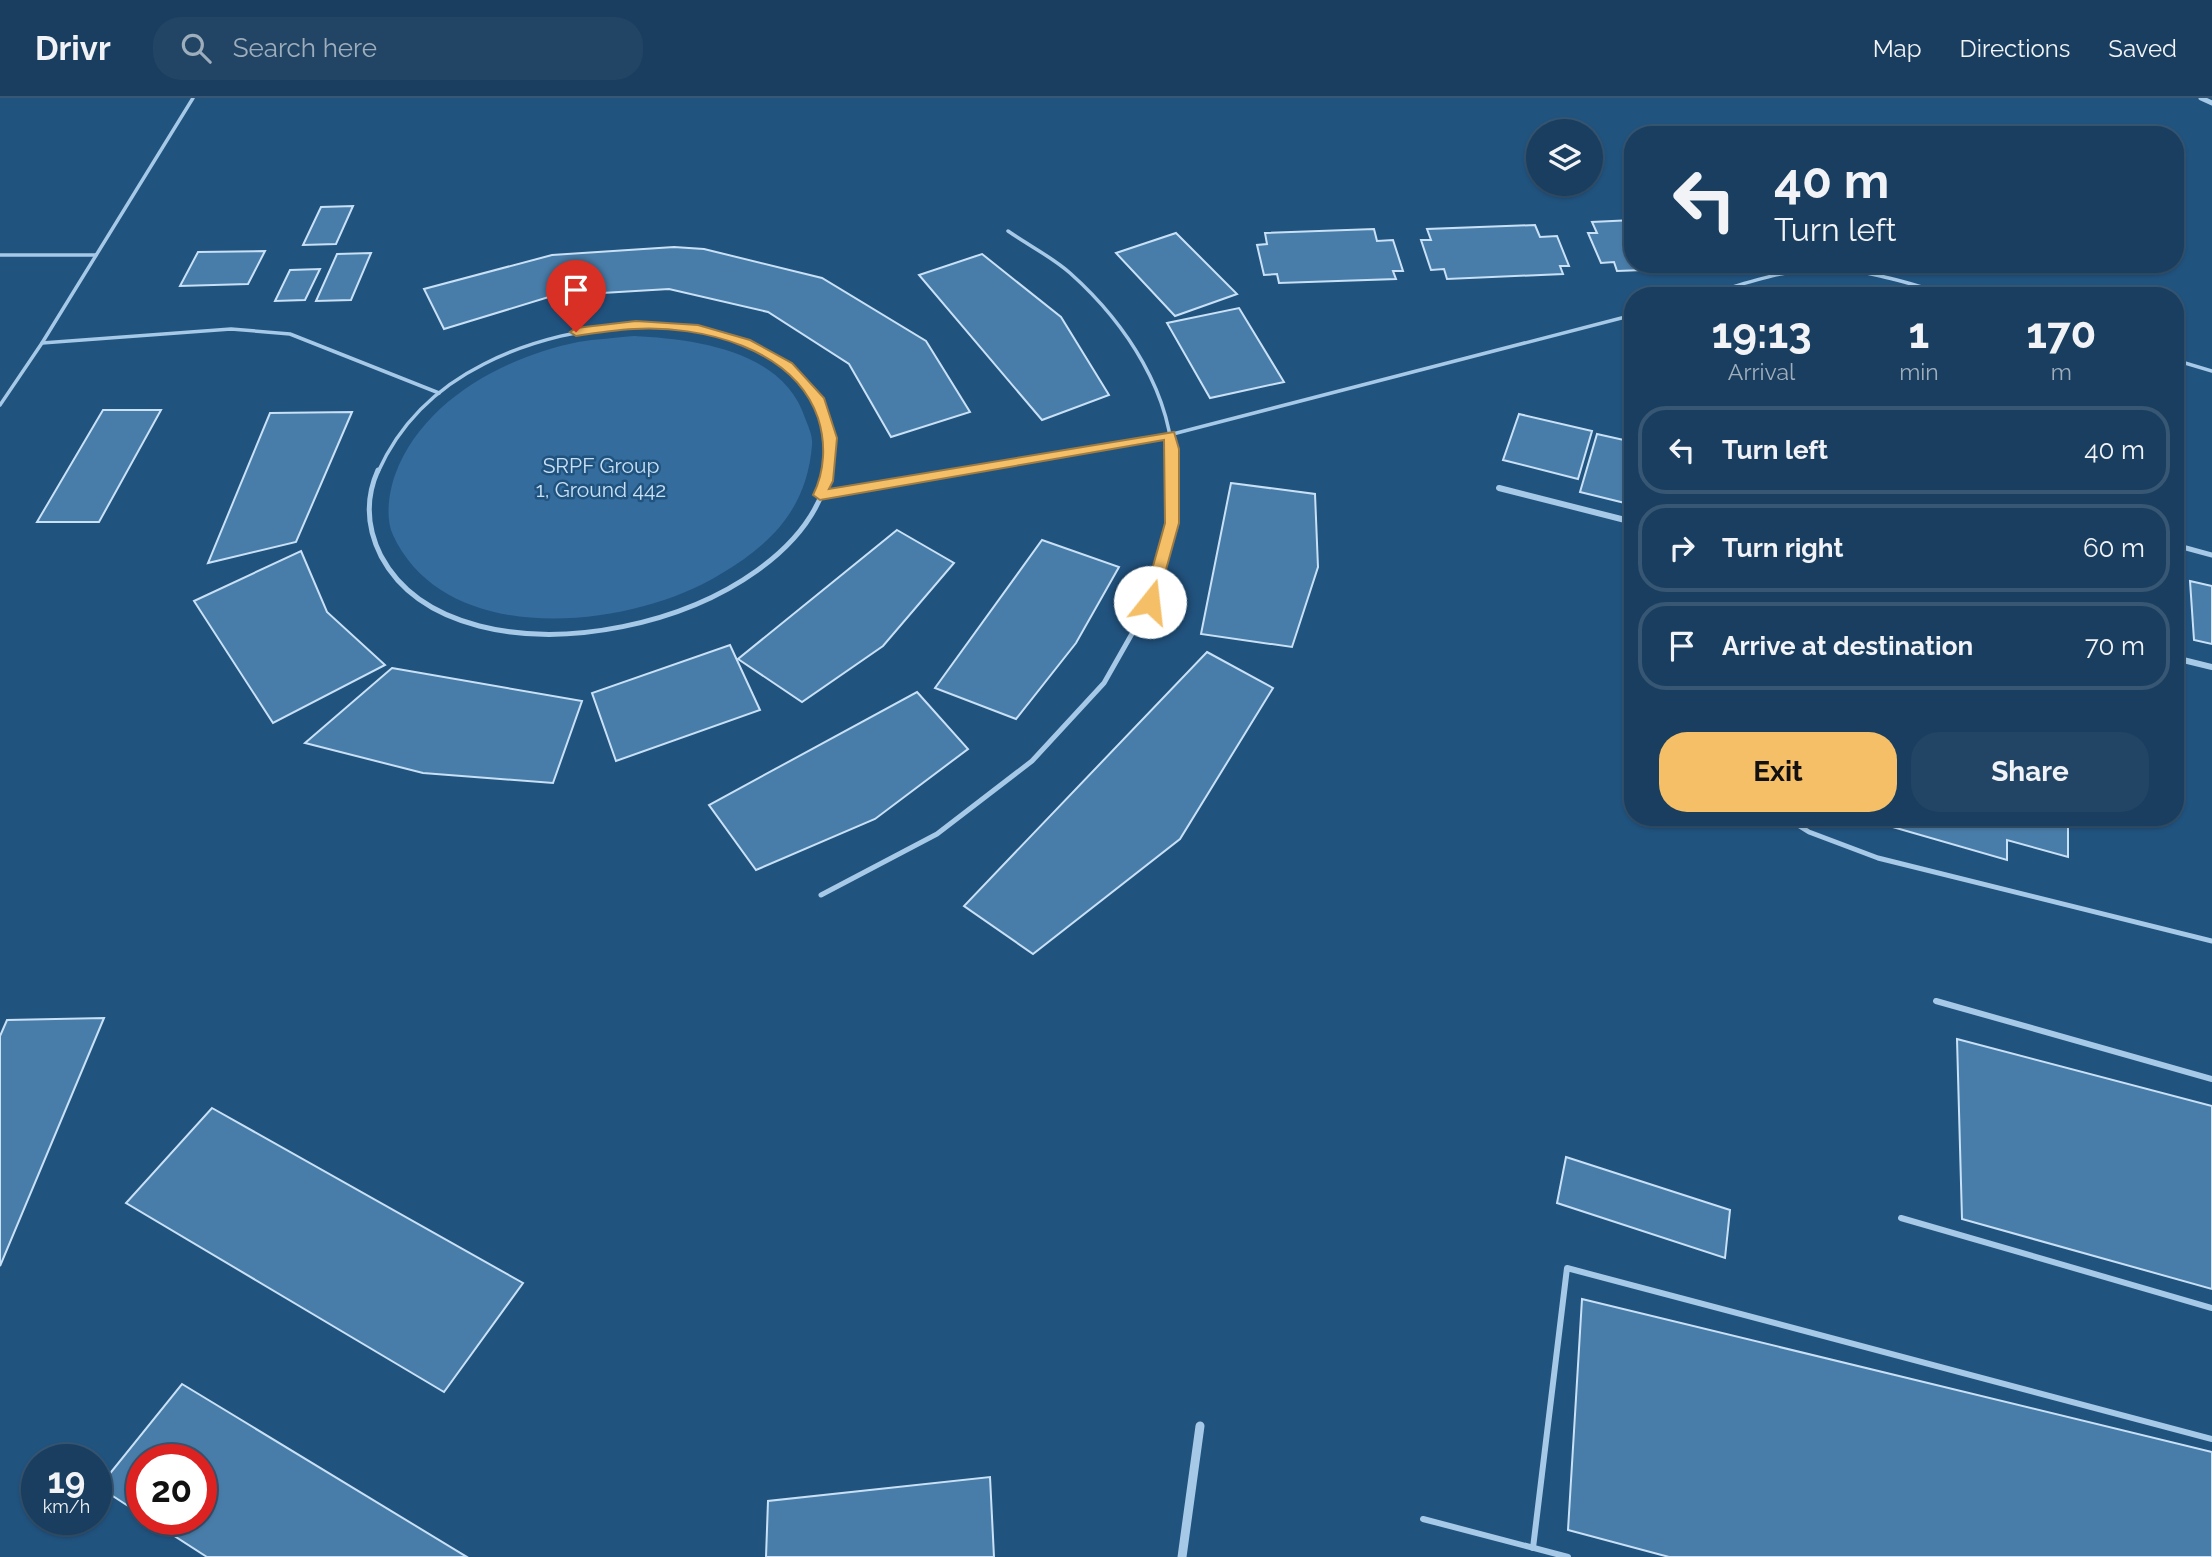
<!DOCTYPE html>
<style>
:root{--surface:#193e5f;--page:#224565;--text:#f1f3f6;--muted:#9faebd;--line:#375774;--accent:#f4bf67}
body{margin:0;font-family:Raleway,sans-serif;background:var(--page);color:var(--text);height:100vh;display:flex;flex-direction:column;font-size:26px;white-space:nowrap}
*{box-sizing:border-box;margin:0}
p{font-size:23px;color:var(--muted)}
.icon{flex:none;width:38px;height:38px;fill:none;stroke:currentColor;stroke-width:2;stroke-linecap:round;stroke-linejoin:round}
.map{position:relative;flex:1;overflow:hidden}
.side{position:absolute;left:1624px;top:189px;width:560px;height:539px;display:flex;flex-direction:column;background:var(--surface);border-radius:28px;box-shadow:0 2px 5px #0004,0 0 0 2px var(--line)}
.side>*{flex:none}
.hud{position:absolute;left:1624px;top:28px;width:560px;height:147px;border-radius:28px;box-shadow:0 2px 5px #0004,0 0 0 2px var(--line);background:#193e5f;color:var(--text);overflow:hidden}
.fabs{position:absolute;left:1526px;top:21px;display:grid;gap:14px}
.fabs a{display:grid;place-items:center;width:77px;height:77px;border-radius:50%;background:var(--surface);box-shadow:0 2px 5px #0004,0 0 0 2px var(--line);font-size:35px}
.speed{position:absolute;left:21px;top:1346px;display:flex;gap:14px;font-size:35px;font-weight:700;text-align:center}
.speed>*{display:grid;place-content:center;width:91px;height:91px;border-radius:50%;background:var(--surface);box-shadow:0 2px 5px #0004,0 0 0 2px var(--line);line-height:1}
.speed small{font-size:18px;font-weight:400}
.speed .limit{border:10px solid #d22;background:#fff;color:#111}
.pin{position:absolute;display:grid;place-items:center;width:60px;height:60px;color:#fff;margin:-72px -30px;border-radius:50% 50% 50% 0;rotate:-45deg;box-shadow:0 0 7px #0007}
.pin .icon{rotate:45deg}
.me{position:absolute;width:77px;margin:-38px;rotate:16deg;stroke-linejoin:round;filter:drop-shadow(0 0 5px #0008)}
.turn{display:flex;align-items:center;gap:24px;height:147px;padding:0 35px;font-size:32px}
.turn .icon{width:91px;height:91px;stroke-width:2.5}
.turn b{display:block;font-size:49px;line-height:60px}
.eta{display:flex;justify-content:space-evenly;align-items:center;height:119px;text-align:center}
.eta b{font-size:42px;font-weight:700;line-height:49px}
.action{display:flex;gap:14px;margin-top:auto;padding:14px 35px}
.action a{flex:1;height:80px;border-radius:28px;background:var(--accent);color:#111;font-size:28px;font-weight:700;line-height:80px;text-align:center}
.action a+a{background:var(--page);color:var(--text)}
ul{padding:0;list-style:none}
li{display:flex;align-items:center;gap:21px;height:88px;margin:0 14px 10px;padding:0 21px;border:4px solid var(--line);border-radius:28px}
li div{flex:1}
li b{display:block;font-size:26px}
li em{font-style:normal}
header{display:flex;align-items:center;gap:42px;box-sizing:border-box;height:98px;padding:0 35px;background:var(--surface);border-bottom:2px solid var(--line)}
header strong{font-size:33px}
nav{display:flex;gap:38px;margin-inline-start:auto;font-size:24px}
.search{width:490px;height:63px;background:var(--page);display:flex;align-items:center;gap:18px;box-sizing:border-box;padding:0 24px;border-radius:28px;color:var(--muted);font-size:26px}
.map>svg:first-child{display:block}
.green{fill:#346c9e}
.building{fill:#497da9;stroke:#c9e1f6;stroke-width:2}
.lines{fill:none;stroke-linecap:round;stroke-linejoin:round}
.service-far2{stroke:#a6c9e7;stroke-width:3.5}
.service-far1{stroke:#a6c9e7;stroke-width:5}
.service{stroke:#a6c9e7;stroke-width:6}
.minor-far2{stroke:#a6c9e7;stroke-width:5}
.minor-far1{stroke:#a6c9e7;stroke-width:6}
.minor{stroke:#a6c9e7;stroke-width:9}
.route{fill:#f4bf67;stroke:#9f7c43;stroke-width:2}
.labels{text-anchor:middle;stroke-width:5;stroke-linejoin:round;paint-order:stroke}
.park-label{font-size:21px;fill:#c9e1f6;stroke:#21537f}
</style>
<header>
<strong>Drivr</strong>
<div class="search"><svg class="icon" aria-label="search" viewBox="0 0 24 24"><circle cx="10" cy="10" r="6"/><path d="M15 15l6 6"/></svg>Search here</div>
<nav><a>Map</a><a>Directions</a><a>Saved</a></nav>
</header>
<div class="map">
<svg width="2212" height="1459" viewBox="0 0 2212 1459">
<rect width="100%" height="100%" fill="#21537f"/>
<path class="green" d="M634,238C694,241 783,252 805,320C808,328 813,338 812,347C807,410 772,446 719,477C630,531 446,552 393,437C385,420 389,394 395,377C422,303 504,259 578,244C596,241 615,240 634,238Z"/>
<g class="building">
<path d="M353,108L336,146L303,147L321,109Z"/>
<path d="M1633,122V166H1669L1670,171L1617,173L1614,164L1601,165L1588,135H1597L1592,124Z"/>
<path d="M1535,127L1540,139L1557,138L1569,168H1560L1563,176L1447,181L1444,171L1431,172L1421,142H1431L1427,131Z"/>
<path d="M1374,131L1377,143L1393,142L1403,173H1393L1396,181L1279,185L1277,176L1264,177L1257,147L1267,146L1265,135Z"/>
<path d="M1176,135L1237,196L1175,218L1116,155Z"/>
<path d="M674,149L704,151L822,180L926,243L970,314L891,339L849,266L768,214L669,191L552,198L444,231L424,191L552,157Z"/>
<path d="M265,153L248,186L180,188L198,154Z"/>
<path d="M371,155L351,202L316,203L337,156Z"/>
<path d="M982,156L1061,219L1109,297L1042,322L919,177Z"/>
<path d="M320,171L305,202L275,203L290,172Z"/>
<path d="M1239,210L1284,284L1210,300L1167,225Z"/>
<path d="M103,312H161L99,424H37Z"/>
<path d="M352,314L296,444L208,465L270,315Z"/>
<path d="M1519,316L1592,333L1578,381L1503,362Z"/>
<path d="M1597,336L1633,344V393L1629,406L1580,394Z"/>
<path d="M1231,385L1315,396L1318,469L1292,549L1201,536Z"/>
<path d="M897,432L954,465L883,548L802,604L738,561Z"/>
<path d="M1042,442L1119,469L1076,545L1016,621L935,590Z"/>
<path d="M301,453L327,514L385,567L273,625L194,503Z"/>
<path d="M2175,474L2181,476L2184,540L2175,538Z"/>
<path d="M2190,483L2212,488V546L2194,542Z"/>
<path d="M730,547L760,612L616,663L592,595Z"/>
<path d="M1207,554L1273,590L1180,741L1033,856L964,808Z"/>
<path d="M392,570L582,603L553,685L423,675L305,645Z"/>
<path d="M917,594L968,651L875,721L756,772L709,707Z"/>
<path d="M1858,719H2068V759L2007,742V762Z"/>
<path d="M104,920L0,1168V938L7,922Z"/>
<path d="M1957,941L2212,1008V1191L1962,1121Z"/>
<path d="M212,1010L523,1185L444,1294L126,1105Z"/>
<path d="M1566,1059L1730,1112L1725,1160L1557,1105Z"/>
<path d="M1582,1201L2212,1354V1459H1669L1568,1432Z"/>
<path d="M182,1286L467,1459H207L148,1421H201V1362H142V1417L99,1389Z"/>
<path d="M990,1379L994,1459H766L768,1403Z"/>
</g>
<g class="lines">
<g class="service-far2">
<path d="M1008,133C1028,147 1052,159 1070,175C1126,225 1174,297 1173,374"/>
<path d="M0,157H96"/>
<path d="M1702,198C1742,187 1782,171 1824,171C1868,171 1911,186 1952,198"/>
<path d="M42,245L231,231L290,236L439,295"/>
<path d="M2175,262L2212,273"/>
<path d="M0,307L42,245L193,0"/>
<path d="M378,374C400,325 436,290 484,266C571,221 732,201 804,285C827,311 835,339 828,374"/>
<path d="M956,374L1169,337L1633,217"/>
</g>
<g class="service-far1">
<path d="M378,372C365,401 367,430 381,458C458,603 799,530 829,372"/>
<path d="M819,397L966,372"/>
<path d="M2175,447L2212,457"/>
<path d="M1785,719L1809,734L1878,760L2212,843"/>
<path d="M821,797L937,736L1032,663L1104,585L1150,504L1172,425L1173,372"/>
</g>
<g class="service">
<path d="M1936,903L2212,981"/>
<path d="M1901,1120L2212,1210"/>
<path d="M1423,1421L1568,1459"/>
<path d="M1533,1450L1567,1170L2212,1341"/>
</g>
<path class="minor-far2" d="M2201,0L2212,5"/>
<g class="minor-far1">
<path d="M1499,390L1633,424"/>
<path d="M2175,560L2212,569"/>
</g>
<path class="minor" d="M1182,1459L1200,1328"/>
</g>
<path class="route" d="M636,223L698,227L750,242L792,265L824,300L837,340L833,383L829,391L1174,334L1179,351V425L1157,504L1150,509L1143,504L1165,425L1164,342L820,402L813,397C825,373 826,345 818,320C794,250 701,227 634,231C614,232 595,235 576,238L570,234L576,230Z"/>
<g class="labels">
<g class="park-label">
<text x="601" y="375">SRPF Group<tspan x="601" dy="24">1, Ground 442</tspan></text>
</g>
</g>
</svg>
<div class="fabs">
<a><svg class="icon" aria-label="layers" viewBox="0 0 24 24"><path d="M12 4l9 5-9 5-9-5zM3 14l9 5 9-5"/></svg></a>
</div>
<div class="speed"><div>19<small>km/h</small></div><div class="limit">20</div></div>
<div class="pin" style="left:576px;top:234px;background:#d93025"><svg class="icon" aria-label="arrive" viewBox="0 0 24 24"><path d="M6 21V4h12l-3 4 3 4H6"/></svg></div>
<svg class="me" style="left:1150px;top:504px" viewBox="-20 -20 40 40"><circle r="19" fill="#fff"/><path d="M0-13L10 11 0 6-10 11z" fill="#f4bf67"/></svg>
<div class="hud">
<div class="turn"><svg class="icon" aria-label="left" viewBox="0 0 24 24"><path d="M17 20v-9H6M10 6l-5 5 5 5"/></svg><div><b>40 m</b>Turn left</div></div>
</div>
<section class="side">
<div class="eta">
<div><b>19:13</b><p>Arrival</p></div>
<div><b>1</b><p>min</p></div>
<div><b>170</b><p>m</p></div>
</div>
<ul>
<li><svg class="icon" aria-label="left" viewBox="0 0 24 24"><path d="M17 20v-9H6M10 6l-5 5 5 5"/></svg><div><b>Turn left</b></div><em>40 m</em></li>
<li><svg class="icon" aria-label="right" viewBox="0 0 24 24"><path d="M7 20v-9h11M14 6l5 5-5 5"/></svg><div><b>Turn right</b></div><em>60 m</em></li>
<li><svg class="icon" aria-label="arrive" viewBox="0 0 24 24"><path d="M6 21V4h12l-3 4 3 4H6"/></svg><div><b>Arrive at destination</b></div><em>70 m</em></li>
</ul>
<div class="action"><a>Exit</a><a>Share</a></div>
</section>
</div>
